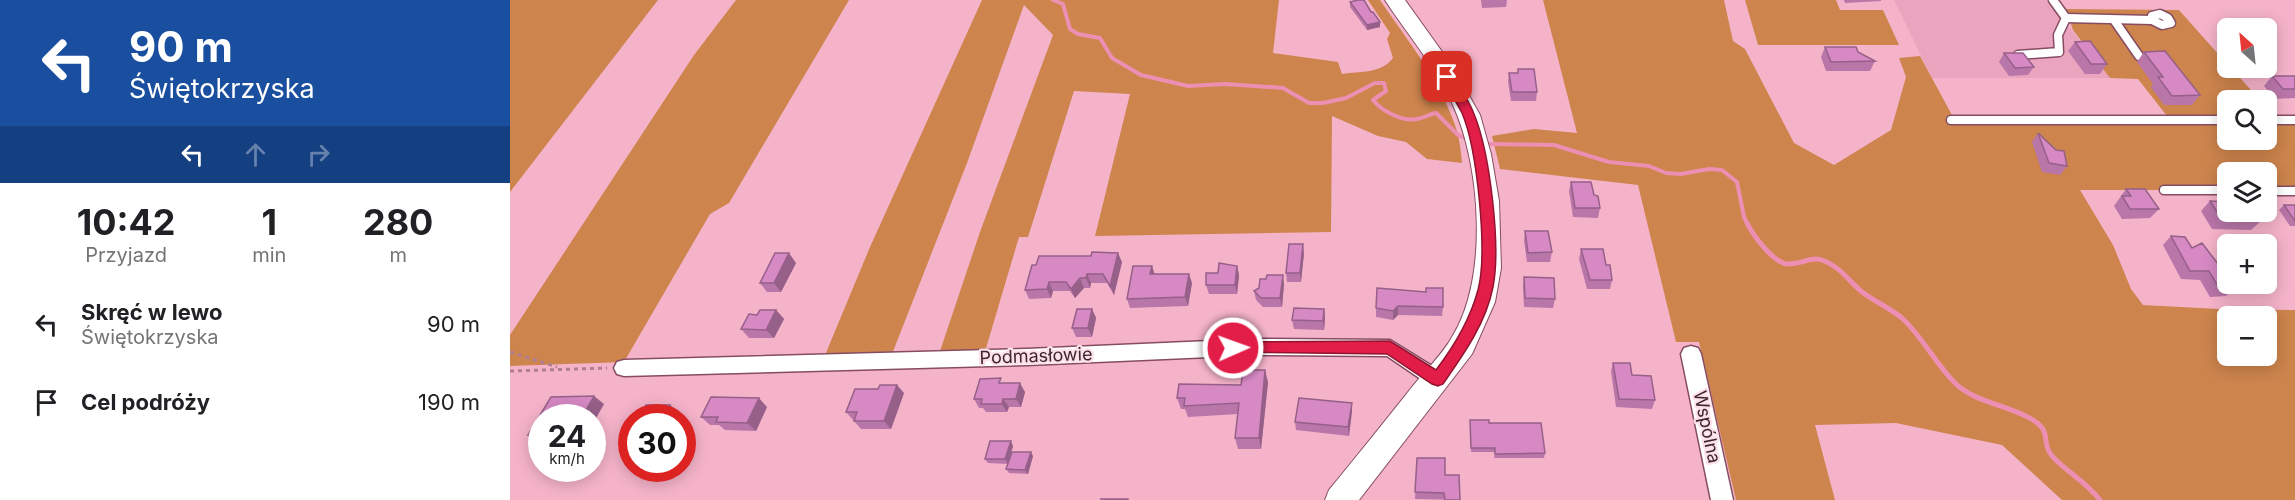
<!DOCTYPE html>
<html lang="pl">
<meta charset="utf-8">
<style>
:root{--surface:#fff;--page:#f2f2f2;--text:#202124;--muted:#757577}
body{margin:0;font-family:Inter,sans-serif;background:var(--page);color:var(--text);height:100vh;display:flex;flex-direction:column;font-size:22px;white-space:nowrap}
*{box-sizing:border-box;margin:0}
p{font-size:20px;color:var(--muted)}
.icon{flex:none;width:33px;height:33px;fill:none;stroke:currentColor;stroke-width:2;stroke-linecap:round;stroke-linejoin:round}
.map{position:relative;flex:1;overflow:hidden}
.sheet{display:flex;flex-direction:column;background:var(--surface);width:510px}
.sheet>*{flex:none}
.hud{background:#1a4fa0;color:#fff;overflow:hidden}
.needle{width:39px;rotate:333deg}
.tools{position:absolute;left:1707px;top:18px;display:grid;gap:12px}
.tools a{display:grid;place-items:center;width:60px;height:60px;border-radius:9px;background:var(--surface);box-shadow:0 3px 15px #0003;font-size:30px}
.speed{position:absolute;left:18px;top:404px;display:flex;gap:12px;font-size:30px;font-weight:700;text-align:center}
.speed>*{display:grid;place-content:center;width:78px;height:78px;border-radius:50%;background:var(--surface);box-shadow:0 3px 15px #0003;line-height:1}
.speed small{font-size:15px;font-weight:400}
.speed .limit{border:9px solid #d22;background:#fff;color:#111}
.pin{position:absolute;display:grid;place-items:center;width:51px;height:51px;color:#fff;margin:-26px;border-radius:12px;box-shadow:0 3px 9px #0006}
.me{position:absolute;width:66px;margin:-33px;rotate:88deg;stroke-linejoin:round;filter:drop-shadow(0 0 4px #0008)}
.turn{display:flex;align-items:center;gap:21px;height:126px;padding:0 30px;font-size:27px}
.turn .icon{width:78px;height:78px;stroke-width:2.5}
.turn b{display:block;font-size:42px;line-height:51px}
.lanes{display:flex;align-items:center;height:57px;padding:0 30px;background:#0003;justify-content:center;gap:30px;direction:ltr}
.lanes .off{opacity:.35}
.eta{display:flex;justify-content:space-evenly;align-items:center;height:102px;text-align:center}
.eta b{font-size:36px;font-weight:700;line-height:42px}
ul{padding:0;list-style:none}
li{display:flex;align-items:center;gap:18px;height:78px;padding:0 30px}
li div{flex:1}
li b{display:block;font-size:22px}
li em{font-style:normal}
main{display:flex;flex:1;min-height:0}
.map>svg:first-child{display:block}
.built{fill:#eba4bd}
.green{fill:#cd844d;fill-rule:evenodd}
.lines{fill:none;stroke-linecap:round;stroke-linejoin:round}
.stream-far1{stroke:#ed8fb3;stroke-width:4}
.stream{stroke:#ed8fb3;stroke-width:5}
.lane-casing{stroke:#864c62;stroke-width:11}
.street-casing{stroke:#864c62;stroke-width:3}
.secondary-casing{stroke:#864c62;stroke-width:2}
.path{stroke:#b17e90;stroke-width:3;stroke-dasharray:4 4;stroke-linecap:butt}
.lane{stroke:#fff;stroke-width:8}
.street{fill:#fff;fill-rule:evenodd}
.secondary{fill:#fff;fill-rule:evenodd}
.wall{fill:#b976a9}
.shaded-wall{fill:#966089}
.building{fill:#d789c4;stroke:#966089;stroke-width:1.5}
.route{fill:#e11d48;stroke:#92132f;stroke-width:1.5}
.labels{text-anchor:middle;stroke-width:4.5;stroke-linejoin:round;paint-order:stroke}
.street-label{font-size:18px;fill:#3d242d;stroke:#fde1ea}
</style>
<main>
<section class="sheet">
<div class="hud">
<div class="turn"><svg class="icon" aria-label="left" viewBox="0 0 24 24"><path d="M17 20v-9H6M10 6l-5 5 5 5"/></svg><div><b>90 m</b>Świętokrzyska</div></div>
<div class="lanes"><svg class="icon" aria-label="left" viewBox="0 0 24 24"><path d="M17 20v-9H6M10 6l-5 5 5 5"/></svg><svg class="icon off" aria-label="ahead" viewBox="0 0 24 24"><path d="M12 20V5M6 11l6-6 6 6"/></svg><svg class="icon off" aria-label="right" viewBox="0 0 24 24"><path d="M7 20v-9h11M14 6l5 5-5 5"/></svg></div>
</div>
<div class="eta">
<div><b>10:42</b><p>Przyjazd</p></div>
<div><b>1</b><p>min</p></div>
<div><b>280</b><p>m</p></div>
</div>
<ul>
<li><svg class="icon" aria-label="left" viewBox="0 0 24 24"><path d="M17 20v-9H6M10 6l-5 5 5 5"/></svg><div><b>Skręć w lewo</b><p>Świętokrzyska</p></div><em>90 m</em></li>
<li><svg class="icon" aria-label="arrive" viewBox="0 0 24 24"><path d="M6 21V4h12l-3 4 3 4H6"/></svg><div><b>Cel podróży</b></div><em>190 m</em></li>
</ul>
</section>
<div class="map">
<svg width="1785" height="500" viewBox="0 0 1785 500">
<rect width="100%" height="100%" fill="#f5b3ca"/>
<path class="built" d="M1384,0H1538L1600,78H1422Z"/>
<g class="green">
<path d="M0,0H148L0,192Z"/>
<path d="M226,0H339L219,203L200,214L114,362L0,366V335L184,55Z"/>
<path d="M472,0H769L763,53L828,62L832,74C850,71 871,74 883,58L877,39L880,33L858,0H870C898,41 932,83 947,131C950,142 951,153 952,163L917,159L896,142L868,136L822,116L821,232L585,236L620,94L564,91L518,237H509L474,355L313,360L360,247ZM514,5L543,35L470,232L429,354H382L457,163Z"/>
<path d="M1033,0H1214L1223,41L1235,49L1284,143L1324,165L1381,130L1396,77L1389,58L1410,56L1443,117L1717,120L1718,140H1756L1757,120H1785V191H1757L1756,172H1718L1717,190H1570L1603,245L1621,289L1633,305L1709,309L1785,310V500H1552L1492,445L1386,423L1305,425L1325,500H1226L1189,342H1166L1128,185L990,169L982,136L1024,129L1067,133ZM1718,316H1756V356H1718Z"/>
<path d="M1235,0H1326L1330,10H1373L1389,45H1248Z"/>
<path d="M1556,9L1669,10L1717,64L1718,68H1721L1750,100H1718L1717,116H1657L1628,79L1600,78L1563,30Z"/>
</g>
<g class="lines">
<g class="stream-far1">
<path d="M543,0L553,4L560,29L568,34L590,38L602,58L631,75L678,86L715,84L773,88L799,103H813L836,98L865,83H874L876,91L863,100C872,111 892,122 907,119C914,118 920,114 926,113L948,135L961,141"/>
<path d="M975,144L1044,145L1099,162L1139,166L1156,173L1171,174L1199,169L1212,170L1227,182L1234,217L1238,225"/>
</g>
<path class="stream" d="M1237,223C1243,235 1264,264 1278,264C1298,264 1303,251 1325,267C1336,274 1344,287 1355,294C1367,303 1382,309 1393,319C1413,338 1426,364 1445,383C1465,403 1499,405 1523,420C1543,432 1530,443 1543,457C1558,473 1575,481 1590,500"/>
<g class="lane-casing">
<g id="lane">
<path d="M1543,0L1556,18"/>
<path d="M1650,14L1658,18L1661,23L1652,25L1642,20V16Z"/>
<path d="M1556,18L1642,20"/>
<path d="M1604,20L1629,56"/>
<path d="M1508,55L1549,52L1548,35L1556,18"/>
<path d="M1441,120H1718"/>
<path d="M1756,120H1785"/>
<path d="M1654,190H1718"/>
<path d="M1756,191H1785"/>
</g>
</g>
<g class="street-casing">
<g id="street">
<path d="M746,339L880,340L935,374L938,380L935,386L928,389L921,386L877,356L746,355L517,365L114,376L107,374L104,368L107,362L114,360L517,349Z"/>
<path d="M1181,346L1188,348L1191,354L1223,500H1201L1171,354L1174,348Z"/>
</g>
</g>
<g class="secondary-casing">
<path id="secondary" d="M875,0H895L943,67L970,115L981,154L989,201L991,268L985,302L962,354L849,500H815L819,490C847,456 875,421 902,387C915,371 932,355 942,337C979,279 971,164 942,103C925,66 897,34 875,0Z"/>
</g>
<g class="path">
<path d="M0,352L47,367"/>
<path d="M0,371L97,368"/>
</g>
<use href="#lane" class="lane"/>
<use href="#street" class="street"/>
<use href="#secondary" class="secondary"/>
</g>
<g class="wall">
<path d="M971,0H997L996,7L972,8Z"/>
<path d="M1334,0H1371V1L1335,3Z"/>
<path d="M840,2L870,27L857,30L840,7Z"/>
<path d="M1565,42L1597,64L1590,74H1575L1558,51Z"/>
<path d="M1315,47L1348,52L1365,61L1360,71H1316L1311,57Z"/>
<path d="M1634,52L1690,95L1682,105H1654L1641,87L1643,84L1627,62Z"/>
<path d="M1494,53L1524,67L1518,75L1499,76L1489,62Z"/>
<path d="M1008,69L1027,92L1026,101H1001L998,82L999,73H1008Z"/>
<path d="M1762,76H1785V98L1764,99L1754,86Z"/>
<path d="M1528,133L1557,166L1550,175L1532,172L1522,142Z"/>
<path d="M1061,182L1084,195L1090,208L1088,218L1063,217L1059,191Z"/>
<path d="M1616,189L1649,209L1640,218L1612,219L1604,206Z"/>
<path d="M1700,201L1718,212L1751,221L1741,230L1702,229L1691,211Z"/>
<path d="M1774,205H1785V226H1780L1769,210Z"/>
<path d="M1015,231L1042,252L1040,262H1017L1014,241Z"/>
<path d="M1661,236L1682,248L1725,288L1716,296L1700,297L1690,280L1671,279L1653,245Z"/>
<path d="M1071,249L1096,265L1102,280L1100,289H1077L1069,259Z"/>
<path d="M794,253L791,282H777L776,273Z"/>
<path d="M612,262L604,295L597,283H581L580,288H574L565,298L560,291H543L541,298L519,299L515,290L526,265Z"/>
<path d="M286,263L271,292H257L250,283Z"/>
<path d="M727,266L729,275L727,294H699L696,285L708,273Z"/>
<path d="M645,274L682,283L678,306L620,308L617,299Z"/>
<path d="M1014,277L1045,299L1043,308L1014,307L1013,286Z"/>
<path d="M774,284L772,307H753L746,300L744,291Z"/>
<path d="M916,292L933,307L932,316L888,315L883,320L866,317V308Z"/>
<path d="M582,309L586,318L582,337H566L562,328Z"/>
<path d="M814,309L815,318L814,330L784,329L782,320Z"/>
<path d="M266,310L274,319L264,338H239L231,329L247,315Z"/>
<path d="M1103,363L1122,375L1145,400L1142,409L1106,407L1101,371Z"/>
<path d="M758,382L751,449H728L725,438L728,414L678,417L675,409H671L667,398L731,385Z"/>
<path d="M494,383L515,392L511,407H499L497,412H476L473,408H469L464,399Z"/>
<path d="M394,393L381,429H351L336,412Z"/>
<path d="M41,397L94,404L82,425V417H32V444L29,443L18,435Z"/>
<path d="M842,403V411L839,436L786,430L785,422Z"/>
<path d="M257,407L246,431L215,430L209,425H200L191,417Z"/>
<path d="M960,420L979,423L1035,453L1034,458H984L985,452H961Z"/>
<path d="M503,446L499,459L523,456L518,474L499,473L496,469L498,464L478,463L475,459Z"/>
<path d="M907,458L935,475L950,500L905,499Z"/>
</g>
<g class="shaded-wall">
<path d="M870,22V27L857,30V25Z"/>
<path d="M793,244L794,253L791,282L790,273Z"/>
<path d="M279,253L286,263L271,292L264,283Z"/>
<path d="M608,253L612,262L604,295L600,286Z"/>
<path d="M642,266L645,275L640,274Z"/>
<path d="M727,266L729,275L727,294L725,285Z"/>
<path d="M577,274L581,283L580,288L576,278Z"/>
<path d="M679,274L682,283L678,306L675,297Z"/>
<path d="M773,275L774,284L772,307L770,298Z"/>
<path d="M570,278L574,288L565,298L561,289Z"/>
<path d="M539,282L543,291L541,298L537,289Z"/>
<path d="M888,306V315L883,320V311Z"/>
<path d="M582,309L586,318L582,337L578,328Z"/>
<path d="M814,309L815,318L814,330L813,321Z"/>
<path d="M266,310L274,319L264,338L256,330Z"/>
<path d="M755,370L758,382L751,449L749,438Z"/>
<path d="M510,383L515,392L511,407L506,399Z"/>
<path d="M387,385L394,393L381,429L374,421Z"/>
<path d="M84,396L94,404L82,425V417H72Z"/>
<path d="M249,398L257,407L246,431L237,423Z"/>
<path d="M493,399L499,407L497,412L492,404Z"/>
<path d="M842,403V411L839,436L838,427Z"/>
<path d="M160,405L170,413L168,417H154Z"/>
<path d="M501,441L503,446L498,464L495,459Z"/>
<path d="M521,452L523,456L518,474L515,470Z"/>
</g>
<g class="building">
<path d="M848,0H854L861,12H863L870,22L857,25L840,2Z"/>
<path d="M1580,41L1597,64H1581L1565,42Z"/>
<path d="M1315,47H1346L1348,52L1365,61L1321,62Z"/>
<path d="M1655,51L1690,95L1662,96L1648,77H1653L1634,52Z"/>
<path d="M1494,53H1513L1524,67L1505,68Z"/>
<path d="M1008,69H1024L1027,92H1002L999,73H1008Z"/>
<path d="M1762,76H1785V89H1773Z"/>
<path d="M1528,133L1546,150L1554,151L1557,166L1539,163Z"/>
<path d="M1061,182H1081L1084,195L1088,196L1090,208H1065Z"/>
<path d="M1616,189H1635L1649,209H1620L1612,196H1621Z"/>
<path d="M1700,201L1717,202L1718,212H1745L1751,221L1712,220Z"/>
<path d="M1774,205H1785V221Z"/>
<path d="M1015,231H1038L1042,252L1018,253Z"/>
<path d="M1661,236L1675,237L1682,248L1692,243L1718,277V284H1722L1725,288H1709L1699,271H1680Z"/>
<path d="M779,244H793L790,273H776Z"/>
<path d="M1071,249H1093L1096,265H1100L1102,280H1080Z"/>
<path d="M582,252L608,253L600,286L593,274H577L576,278H570L561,289L556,282H539L537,289L515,290L522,265H526L529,256H581Z"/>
<path d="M265,253H279L264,283H250Z"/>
<path d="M709,263L727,266L725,285H696V273H708Z"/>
<path d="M623,266H642L640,274H679L675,297L617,299Z"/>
<path d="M757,275H773L770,298H751L744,291L749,288L750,279H756Z"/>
<path d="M1014,277L1044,278L1045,299L1015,298Z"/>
<path d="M867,288L916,292V288H933V307L888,306L883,311L866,308Z"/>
<path d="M784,308L814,309L813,321L782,320Z"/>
<path d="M567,309H582L578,328H562Z"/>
<path d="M250,310H266L256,330L231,329L239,314L247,315Z"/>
<path d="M1103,363H1120L1122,375L1141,376L1145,400L1109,399Z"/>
<path d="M733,370H755L749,438H725L729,403L674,406L675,398H667L669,384L731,385Z"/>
<path d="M491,378L489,383H510L506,399H493L492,404H471L472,399H464L470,379Z"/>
<path d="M370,385H387L374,421H344L347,412H336L345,389H368Z"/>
<path d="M84,396L72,417H32V435H18L41,397Z"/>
<path d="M201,397L249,398L237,423L206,422L208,417H191Z"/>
<path d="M789,398L842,403L838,427L785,422Z"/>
<path d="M136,405H160L154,417H127Z"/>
<path d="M960,420H979V423H1031L1035,453L985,454V448H961Z"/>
<path d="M480,441H501L495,459H475Z"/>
<path d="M502,452H521L515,470L496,469Z"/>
<path d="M907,458H935V475H949L950,500H935L934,493L905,492Z"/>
<path d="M590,499H618V500Z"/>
</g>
<path class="route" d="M937,73L941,74C949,87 959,100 964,114C980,153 991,246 983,287C976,323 954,354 933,384L928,386L922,384L877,354L717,352L715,348L717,344L723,342L880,341L926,370C945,345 960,320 968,290C978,252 967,148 952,113C946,101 938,89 931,77Z"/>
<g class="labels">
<g class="street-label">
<text transform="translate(526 356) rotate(-2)" y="6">Podmasłowie</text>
<text transform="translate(1197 427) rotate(78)" y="6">Wspólna</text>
</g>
</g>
</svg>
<div class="tools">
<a><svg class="needle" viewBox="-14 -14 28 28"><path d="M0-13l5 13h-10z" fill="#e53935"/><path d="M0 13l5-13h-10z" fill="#757577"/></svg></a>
<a><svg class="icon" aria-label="search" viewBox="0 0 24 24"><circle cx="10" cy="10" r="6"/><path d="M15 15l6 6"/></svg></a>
<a><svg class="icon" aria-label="layers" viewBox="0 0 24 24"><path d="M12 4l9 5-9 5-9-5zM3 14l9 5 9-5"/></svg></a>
<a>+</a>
<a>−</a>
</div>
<div class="speed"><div>24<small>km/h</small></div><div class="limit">30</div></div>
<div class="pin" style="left:937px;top:77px;background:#d93025"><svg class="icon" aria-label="arrive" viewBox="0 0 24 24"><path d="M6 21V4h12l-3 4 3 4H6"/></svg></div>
<svg class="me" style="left:723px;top:348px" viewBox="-20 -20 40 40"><circle r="17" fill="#e11d48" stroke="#fff" stroke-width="3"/><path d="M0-11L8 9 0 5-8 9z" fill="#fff"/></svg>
</div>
</main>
